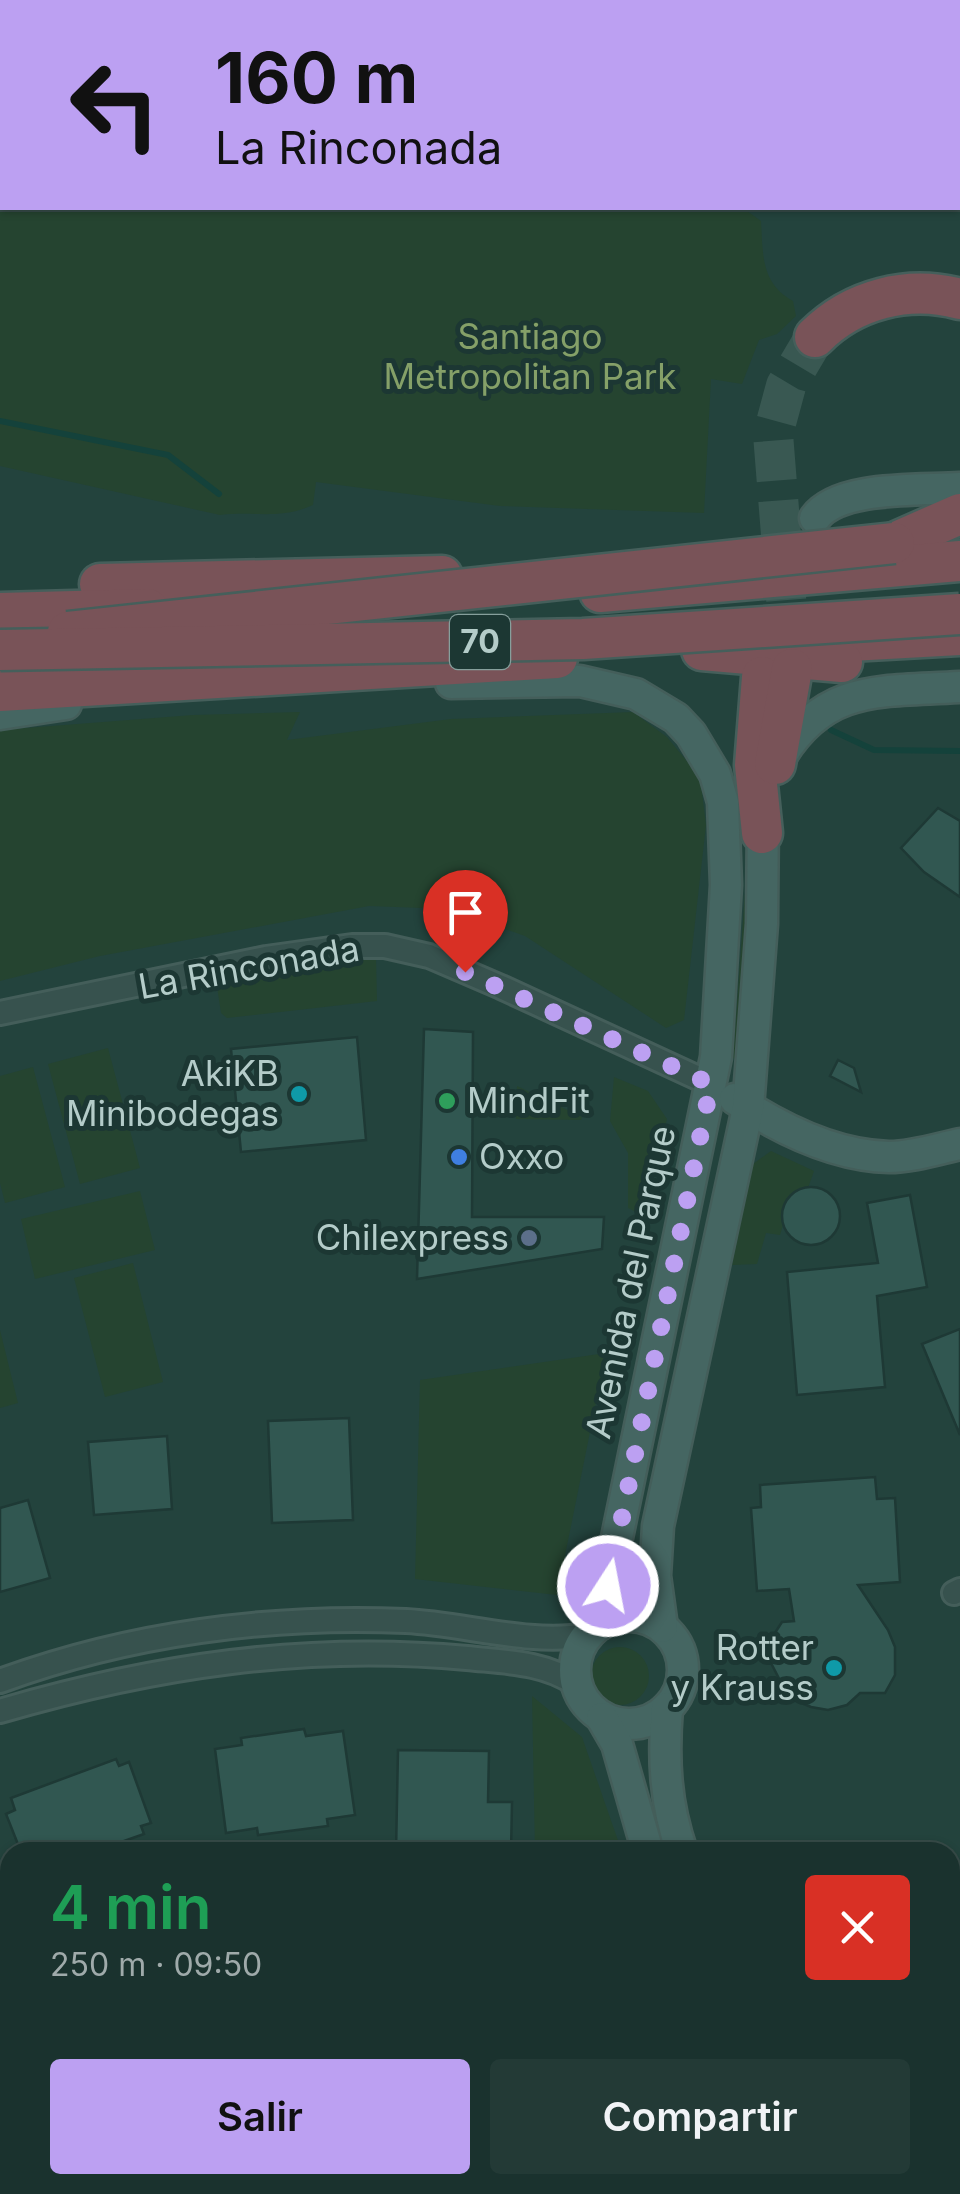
<!DOCTYPE html>
<html lang="es">
<meta charset="utf-8">
<style>
:root{--surface:#1a322e;--page:#233a36;--text:#f1f3f6;--muted:#9faaaa;--line:#384d4a;--accent:#bca0f2}
body{margin:0;font-family:Inter,sans-serif;background:var(--page);color:var(--text);height:100vh;display:flex;flex-direction:column;font-size:38px;white-space:nowrap}
*{box-sizing:border-box;margin:0}
p{font-size:32px;color:var(--muted)}
.icon{flex:none;width:55px;height:55px;fill:none;stroke:currentColor;stroke-width:2;stroke-linecap:round;stroke-linejoin:round}
.map{position:relative;flex:1;overflow:hidden}
.side{position:absolute;left:0px;top:1842px;width:960px;height:352px;display:flex;flex-direction:column;background:var(--surface);border-radius:30px 30px 0 0;box-shadow:0 2px 8px #0004,0 0 0 2px var(--line)}
.side>*{flex:none}
.top-card{position:absolute;left:0px;top:0px;width:960px;height:210px;box-shadow:0 2px 8px #0004,0 0 0 2px var(--line);background:#bca0f2;color:#111;overflow:hidden}
.pin{position:absolute;display:grid;place-items:center;width:85px;height:85px;color:#fff;margin:-102px -42px;border-radius:50% 50% 50% 0;rotate:-45deg;box-shadow:0 0 10px #0007}
.pin .icon{rotate:45deg}
.me{position:absolute;width:110px;margin:-55px;rotate:11deg;stroke-linejoin:round;filter:drop-shadow(0 0 8px #0008)}
.turn{display:flex;align-items:center;gap:35px;height:210px;padding:0 50px;font-size:45px}
.turn .icon{width:130px;height:130px;stroke-width:2.5}
.turn b{display:block;font-size:70px;line-height:85px}
.round{display:grid;place-items:center;flex:none;width:105px;height:105px;border-radius:10px;background:var(--page)}
.overview{display:flex;align-items:center;justify-content:space-between;height:170px;padding:0 50px}
h1{font-size:60px;font-weight:600;line-height:75px;color:#1e9e55}
.action{display:flex;gap:20px;margin-top:auto;padding:20px 50px}
.action a{flex:1;height:115px;border-radius:10px;background:var(--accent);color:#111;font-size:40px;font-weight:600;line-height:115px;text-align:center}
.action a+a{background:var(--page);color:var(--text)}
.map>svg:first-child{display:block}
.green{fill:#254430}
.lines{fill:none;stroke-linecap:round;stroke-linejoin:round}
.stream{stroke:#14423b;stroke-width:6}
.building{fill:#315751;stroke:#1e3935;stroke-width:2.5}
.highway-tunnel{stroke:#395852;stroke-width:40;stroke-dasharray:40 20;stroke-linecap:butt}
.street-casing{stroke:#445e5a;stroke-width:28}
.secondary-casing{stroke:#445e5a;stroke-width:35}
.highway-casing{stroke:#455f5b;stroke-width:45}
.street{stroke:#37524e;stroke-width:22}
.secondary{stroke:#456662;stroke-width:30}
.highway{stroke:#795358;stroke-width:40}
.highway-bridge-casing{stroke:#455f5b;stroke-width:45;stroke-linecap:butt}
.highway-bridge{stroke:#795358;stroke-width:40}
.route{stroke:#bca0f2;stroke-width:18;stroke-dasharray:0 32.4}
.culture-dot{fill:#0f9aa8;stroke:#1c3733;stroke-width:4}
.leisure-dot{fill:#2e9e5b;stroke:#1c3733;stroke-width:4}
.shop-dot{fill:#3f7fe0;stroke:#1c3733;stroke-width:4}
.service-dot{fill:#5c6f8a;stroke:#1c3733;stroke-width:4}
.labels{text-anchor:middle;stroke-width:10;stroke-linejoin:round;paint-order:stroke}
.shield{fill:#1c3733;stroke:#869f9c;stroke-width:2.5}
.shield-label{font-size:32px;font-weight:bold;fill:#b4ccc9}
.park-label{font-size:35px;fill:#85a068;stroke:#1c3733}
.street-label{font-size:35px;fill:#b4ccc9;stroke:#1c3733}
.poi-label{font-size:35px;fill:#b4ccc9;stroke:#1c3733;text-anchor:end}
</style>
<div class="map">
<svg width="960" height="2194" viewBox="0 0 960 2194">
<rect width="100%" height="100%" fill="#23433d"/>
<g class="green">
<path d="M0,0L456,2H2V208H743L761,221C763,256 761,283 793,301L796,316L777,334L759,340L742,384L711,379L704,513L500,506L316,482L313,505C280,520 256,511 220,515L0,466Z"/>
<path d="M300,712L287,740L451,719L633,712L667,737L700,777L706,825L684,1020L666,1028L525,936L449,909L369,906L100,956L0,981V730L193,715Z"/>
<path d="M750,824L753,891L740,1061L733,1058Z"/>
<path d="M376,957L377,1001L227,1018L221,1013L216,980L339,958Z"/>
<path d="M108,1048L140,1168L80,1184L48,1064Z"/>
<path d="M33,1067L65,1187L5,1203L0,1183V1076Z"/>
<path d="M614,1077L648,1091L667,1119L644,1216L628,1208V1153L610,1121Z"/>
<path d="M517,1086L582,1117L581,1120L516,1119Z"/>
<path d="M771,1151L814,1171L808,1188C779,1194 788,1214 780,1235L766,1233L757,1264L732,1265L753,1164Z"/>
<path d="M140,1191L155,1250L35,1279L21,1219Z"/>
<path d="M133,1263L163,1382L105,1397L74,1278Z"/>
<path d="M0,1330L18,1403L0,1408Z"/>
<path d="M606,1353L557,1595L415,1579L420,1380Z"/>
<circle cx="620" cy="1676" r="29"/>
<path d="M532,1696L582,1737L622,1852H535Z"/>
<path d="M62,2185H155L135,2194H48Z"/>
<path d="M317,2185H734L749,2194H314Z"/>
</g>
<g class="lines">
<g class="stream">
<path d="M0,421L168,455L219,494"/>
<path d="M831,730L874,750L960,751"/>
</g>
</g>
<g class="building">
<path d="M938,808L960,821V897L924,872L901,848Z"/>
<path d="M424,1029L473,1032L472,1217H604L602,1249L417,1279Z"/>
<path d="M357,1037L366,1140L241,1152L231,1049Z"/>
<path d="M838,1060L854,1068L861,1092L830,1076Z"/>
<circle cx="811" cy="1216" r="29"/>
<path d="M910,1195L927,1287L877,1296L885,1387L797,1395L787,1272L878,1263L867,1203Z"/>
<path d="M960,1329V1435L922,1344Z"/>
<path d="M349,1418L353,1520L272,1523L268,1421Z"/>
<path d="M167,1436L172,1509L94,1515L88,1442Z"/>
<path d="M875,1477L877,1499L895,1498L900,1582L858,1585L888,1630L895,1647V1675L885,1693H860L847,1705L828,1710L811,1707L789,1698L770,1661L771,1639L782,1622L794,1621L789,1589L757,1591L751,1508L761,1507L760,1485Z"/>
<path d="M28,1500L50,1578L0,1592V1508Z"/>
<path d="M304,1729L306,1736L343,1731L355,1815L327,1819L328,1826L258,1835L257,1828L226,1833L215,1749L242,1745L241,1738Z"/>
<path d="M398,1750L489,1751L488,1802H512L511,1852H396Z"/>
<path d="M116,1759L119,1766L129,1762L151,1823L141,1826L144,1834L93,1852H21L6,1814L15,1810L11,1798Z"/>
</g>
<g class="lines">
<path class="highway-tunnel" d="M791,660L773,434L786,386L815,337"/>
<g class="street-casing">
<g id="street">
<path d="M549,0L556,2"/>
<path d="M958,146L960,147"/>
<path d="M0,1013L266,958L352,946H385L429,956L501,987L711,1084"/>
<path d="M954,1593L960,1590"/>
<path d="M0,1681C128,1634 269,1615 406,1621C465,1624 529,1645 587,1635"/>
<path d="M0,1711C154,1666 306,1643 467,1658C505,1662 544,1662 576,1684"/>
<path d="M0,2175L10,2169"/>
<path d="M24,2194L38,2185"/>
</g>
</g>
<g class="secondary-casing">
<g id="secondary">
<path d="M815,518C839,485 921,491 960,488"/>
<path d="M451,683L580,681L636,694L676,718L691,734L715,774L723,802L726,885L716,1057L599,1625"/>
<path d="M0,714L66,704"/>
<path d="M780,758C825,683 882,692 960,687"/>
<path d="M735,1099C779,1128 835,1156 889,1157C912,1157 937,1149 960,1144"/>
<circle cx="629" cy="1670" r="54"/>
<path d="M662,1627L655,1576L658,1526L748,1108L762,924L763,811"/>
<path d="M667,1708C663,1759 665,1804 682,1852"/>
<path d="M602,1718L617,1744L648,1852"/>
<path d="M788,2185L791,2194"/>
<path d="M820,2185L823,2194"/>
</g>
</g>
<g class="highway-casing">
<g id="highway">
<path d="M815,337C853,299 908,285 960,299"/>
<path d="M894,543L960,514"/>
<path d="M100,584L442,576"/>
<path d="M600,592L960,561"/>
<path d="M0,613L148,609"/>
<path d="M814,643L960,635"/>
<path d="M702,650L842,662"/>
<path d="M762,677L755,765L762,833"/>
<path d="M0,691L557,658"/>
<path d="M775,764L792,669"/>
</g>
</g>
<use href="#street" class="street"/>
<use href="#secondary" class="secondary"/>
<use href="#highway" class="highway"/>
<g class="highway-bridge-casing">
<g id="highway-bridge">
<path d="M68,632L894,543"/>
<path d="M0,650L583,639L960,614"/>
</g>
</g>
<use href="#highway-bridge" class="highway-bridge"/>
</g>
<g class="lines">
<path class="route" d="M465,972L711,1084L608,1586"/>
</g>
<g class="culture-dot">
<circle cx="299" cy="1094" r="10"/>
<circle cx="834" cy="1668" r="10"/>
</g>
<circle class="leisure-dot" cx="447" cy="1101" r="10"/>
<circle class="shop-dot" cx="459" cy="1157" r="10"/>
<circle class="service-dot" cx="529" cy="1238" r="10"/>
<g class="labels">
<rect class="shield" x="450" y="615" width="60" height="54" rx="8"/>
<g class="shield-label">
<text x="480" y="653">70</text>
</g>
<g class="park-label">
<text x="530" y="349">Santiago<tspan x="530" dy="40">Metropolitan Park</tspan></text>
</g>
<g class="street-label">
<text transform="translate(249 968) rotate(-10)" y="12">La Rinconada</text>
<text transform="translate(631 1282) rotate(-78)" y="12">Avenida del Parque</text>
</g>
<g class="poi-label">
<text x="279" y="1086">AkiKB<tspan x="279" dy="40">Minibodegas</tspan></text>
<text x="467" y="1113" text-anchor="start">MindFit</text>
<text x="479" y="1169" text-anchor="start">Oxxo</text>
<text x="509" y="1250">Chilexpress</text>
<text x="814" y="1660">Rotter<tspan x="814" dy="40">y Krauss</tspan></text>
</g>
</g>
</svg>
<div class="pin" style="left:465px;top:972px;background:#d93025"><svg class="icon" aria-label="arrive" viewBox="0 0 24 24"><path d="M6 21V4h12l-3 4 3 4H6"/></svg></div>
<svg class="me" style="left:608px;top:1586px" viewBox="-20 -20 40 40"><circle r="17" fill="#bca0f2" stroke="#fff" stroke-width="3"/><path d="M0-11L8 9 0 5-8 9z" fill="#fff"/></svg>
<div class="top-card">
<div class="turn"><svg class="icon" aria-label="left" viewBox="0 0 24 24"><path d="M17 20v-9H6M10 6l-5 5 5 5"/></svg><div><b>160 m</b>La Rinconada</div></div>
</div>
<section class="side">
<div class="overview"><div><h1>4 min</h1><p>250 m · 09:50</p></div><a class="round" style="background:#d93025;color:#fff"><svg class="icon" aria-label="close" viewBox="0 0 24 24"><path d="M6 6l12 12M18 6L6 18"/></svg></a></div>
<div class="action"><a>Salir</a><a>Compartir</a></div>
</section>
</div>
